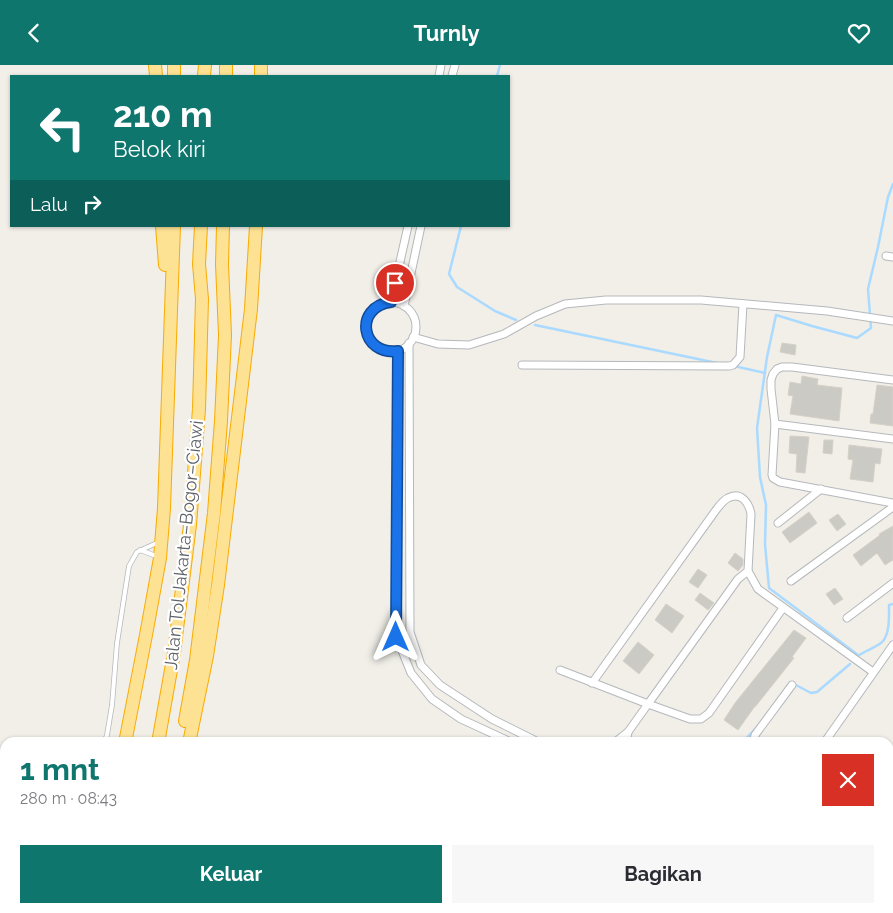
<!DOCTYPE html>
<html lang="id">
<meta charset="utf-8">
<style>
:root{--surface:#fff;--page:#f7f7f7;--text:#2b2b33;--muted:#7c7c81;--accent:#0f766e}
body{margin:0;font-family:Raleway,sans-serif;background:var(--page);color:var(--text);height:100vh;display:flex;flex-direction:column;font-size:19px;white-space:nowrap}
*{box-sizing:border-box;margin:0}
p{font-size:16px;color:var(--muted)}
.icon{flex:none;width:28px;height:28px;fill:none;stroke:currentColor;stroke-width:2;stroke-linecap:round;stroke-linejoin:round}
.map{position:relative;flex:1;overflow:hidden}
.side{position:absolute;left:0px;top:672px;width:894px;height:176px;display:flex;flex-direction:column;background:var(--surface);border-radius:15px 15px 0 0;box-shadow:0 1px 4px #0004}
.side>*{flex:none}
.hud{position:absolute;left:10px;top:10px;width:500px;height:152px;border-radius:0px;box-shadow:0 1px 4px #0004;background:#0f766e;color:#fff;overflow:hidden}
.pin{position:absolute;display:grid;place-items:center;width:42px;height:42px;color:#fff;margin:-21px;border:2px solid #fff;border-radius:50%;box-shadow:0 1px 5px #0007}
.me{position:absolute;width:55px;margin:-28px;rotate:0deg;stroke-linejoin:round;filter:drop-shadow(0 0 4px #0008)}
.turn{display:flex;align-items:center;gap:18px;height:105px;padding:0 20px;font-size:22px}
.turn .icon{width:65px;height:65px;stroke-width:2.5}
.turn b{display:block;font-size:35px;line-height:42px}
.then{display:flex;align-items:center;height:48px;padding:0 20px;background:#0003;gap:10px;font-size:19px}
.round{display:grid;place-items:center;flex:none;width:52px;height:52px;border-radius:0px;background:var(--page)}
.summary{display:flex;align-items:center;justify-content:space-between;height:85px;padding:0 20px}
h1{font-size:30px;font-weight:700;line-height:38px;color:var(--accent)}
.button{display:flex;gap:10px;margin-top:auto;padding:10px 20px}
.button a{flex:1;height:58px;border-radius:0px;background:var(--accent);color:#fff;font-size:20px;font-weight:700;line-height:58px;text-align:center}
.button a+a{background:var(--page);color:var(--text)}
header{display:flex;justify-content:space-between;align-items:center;height:65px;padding:0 20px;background:var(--accent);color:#fff;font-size:22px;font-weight:700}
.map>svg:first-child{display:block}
.green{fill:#c5e8c5}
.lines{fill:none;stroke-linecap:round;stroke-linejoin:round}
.stream{stroke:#aadaff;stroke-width:2.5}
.building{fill:#cccac5;stroke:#d6d1c6}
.lane-casing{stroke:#b5b8bc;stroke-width:5.5}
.street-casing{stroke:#b5b8bc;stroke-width:9}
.highway-casing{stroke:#f9ab00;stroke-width:14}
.lane{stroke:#fff;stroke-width:4}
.street{stroke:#fff;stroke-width:7}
.highway{stroke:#fde293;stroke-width:12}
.route-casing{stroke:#114b97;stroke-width:12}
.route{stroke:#1a73e8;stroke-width:9}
.labels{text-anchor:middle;stroke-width:4.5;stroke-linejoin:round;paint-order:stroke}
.street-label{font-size:18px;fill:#5f6368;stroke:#fff}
</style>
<header><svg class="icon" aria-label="back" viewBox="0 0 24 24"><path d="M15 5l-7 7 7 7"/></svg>Turnly<svg class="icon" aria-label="heart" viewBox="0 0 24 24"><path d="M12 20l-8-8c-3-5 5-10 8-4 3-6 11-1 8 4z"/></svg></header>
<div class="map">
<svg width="893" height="848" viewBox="0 0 893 848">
<rect width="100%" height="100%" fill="#f1efe8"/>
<path class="green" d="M154,844H213L211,848H153Z"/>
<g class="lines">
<g class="stream">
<path d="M497,11L500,0"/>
<path d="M461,161L449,209L457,222L495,246L516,255"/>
<path d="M535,260L717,298"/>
<path d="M734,301L765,308"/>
<path d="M858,590L769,523L765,479L766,440L760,412L757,363L767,292L776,250L812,261L857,273L871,263L868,224L878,182L888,132L893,119"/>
<path d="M858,591C864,586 878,582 883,576C890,567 889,551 889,540L893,539"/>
<path d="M792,620L794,619L811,628L817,627L850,599"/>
<path d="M742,678L757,662"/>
<path d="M591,844L593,848"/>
<path d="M573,848L574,844"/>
</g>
</g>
<g class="building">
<path d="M782,278L796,280L795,290L780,287Z"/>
<path d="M802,311L818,314L817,320L842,323L839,356L790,349L793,331L788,330L790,317L801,319Z"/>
<path d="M877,320L893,322V361L870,358L871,349H873Z"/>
<path d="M790,371L809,372L805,408L796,407L797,389L789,388Z"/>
<path d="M824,375H833L832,389L823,388Z"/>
<path d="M849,380L882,384L880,399L875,398L873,417L850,414L853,395L848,394Z"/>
<path d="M809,447L817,458L790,478L782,467Z"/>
<path d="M838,449L846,459L837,466L829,455Z"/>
<path d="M893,461V495L885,500L877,488L861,501L853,490L880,470L879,469Z"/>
<path d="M735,488L743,494V500L738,506L728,498Z"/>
<path d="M698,504L707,510L698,523L689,517Z"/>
<path d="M835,523L843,534L834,540L826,529Z"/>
<path d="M700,528L714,538L708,545L695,535Z"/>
<path d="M666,539L684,551L672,568L655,555Z"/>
<path d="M794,565L806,573L792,592L794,593L755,642V641L738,665L724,655L735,638Z"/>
<path d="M638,577L654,590L639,609L623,596Z"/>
</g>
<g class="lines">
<g class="lane-casing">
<g id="lane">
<path d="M140,485L159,492"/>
<path d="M104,678L107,670L112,640L117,578L129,501L137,487L159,477"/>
</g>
</g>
<g class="street-casing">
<g id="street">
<path d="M439,11L441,0"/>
<path d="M452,11L455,0"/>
<path d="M886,191L893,192"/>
<path d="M391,237L408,161"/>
<circle cx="391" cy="262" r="25"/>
<path d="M404,241L421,161"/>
<path d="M413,272L438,279L469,280L504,269L536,251L565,239L606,235H701L827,246L893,256"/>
<path d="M409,278L410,567L421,600L440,620L492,654L540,678"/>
<path d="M398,286L397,573L411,608L432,634L461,654L513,678"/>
<path d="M522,300L729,301L733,300L740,292L743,239"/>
<path d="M893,315L792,302H782L777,304L773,309L771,315V324L775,359L772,410L773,413L780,417L893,438"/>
<path d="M775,359L893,374"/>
<path d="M778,458L821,424"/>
<path d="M748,506L758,524L873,607"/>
<path d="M791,516L893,442"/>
<path d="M847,553L893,518"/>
<path d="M560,605L648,639L738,514L748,506L751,449C749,438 741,426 728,433C724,435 719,441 716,445L592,618"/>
<path d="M614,678L628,667L648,639L690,654H701L709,648L783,543"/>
<path d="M626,678L628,667"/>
<path d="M753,678L755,670L792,620"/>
<path d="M824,678L893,580"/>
<path d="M0,837L5,838"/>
<path d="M807,844L811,848"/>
<path d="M827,844L831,848"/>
<path d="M56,848V844"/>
<path d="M468,848L469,846"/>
</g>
</g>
<g class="highway-casing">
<g id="highway">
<path d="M155,0L156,11"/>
<path d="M174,0V11"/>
<path d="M204,11L205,0"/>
<path d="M226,11V0"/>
<path d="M261,11V0"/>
<path d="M162,161L165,200"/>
<path d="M185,656L196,595L214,448L221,356L225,270L222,199L223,161"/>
<path d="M125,678L146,570L160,493L164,443L174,161"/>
<path d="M158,678L174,588L190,460L199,344L202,234L199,199L201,161"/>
<path d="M189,678L207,591L218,520L251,244L256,161"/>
<path d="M91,848L93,844"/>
<path d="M118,848L119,844"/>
<path d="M142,848L144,844"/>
</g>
</g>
<use href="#lane" class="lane"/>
<use href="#street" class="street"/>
<use href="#highway" class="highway"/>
</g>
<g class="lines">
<g class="route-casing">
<path id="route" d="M395,218L391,237C353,242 361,291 398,286L396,572"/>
</g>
<use href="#route" class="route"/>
</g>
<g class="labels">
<g class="street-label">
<text transform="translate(184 480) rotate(-84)" y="6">Jalan Tol Jakarta–Bogor–Ciawi</text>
</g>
</g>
</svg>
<div class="pin" style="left:395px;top:218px;background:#d93025"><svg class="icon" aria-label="arrive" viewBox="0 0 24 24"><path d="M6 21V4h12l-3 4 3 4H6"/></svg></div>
<svg class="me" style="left:396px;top:572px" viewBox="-20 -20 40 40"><path d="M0-17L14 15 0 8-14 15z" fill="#1a73e8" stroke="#fff" stroke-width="4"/></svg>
<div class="hud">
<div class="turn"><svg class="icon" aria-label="left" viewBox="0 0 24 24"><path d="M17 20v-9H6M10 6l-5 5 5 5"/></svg><div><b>210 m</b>Belok kiri</div></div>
<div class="then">Lalu<svg class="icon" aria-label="right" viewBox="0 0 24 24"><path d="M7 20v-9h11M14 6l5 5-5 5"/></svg></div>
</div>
<section class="side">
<div class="summary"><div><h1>1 mnt</h1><p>280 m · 08:43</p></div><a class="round" style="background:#d93025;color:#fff"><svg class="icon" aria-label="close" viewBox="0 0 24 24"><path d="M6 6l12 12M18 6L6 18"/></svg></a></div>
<div class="button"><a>Keluar</a><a>Bagikan</a></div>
</section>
</div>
